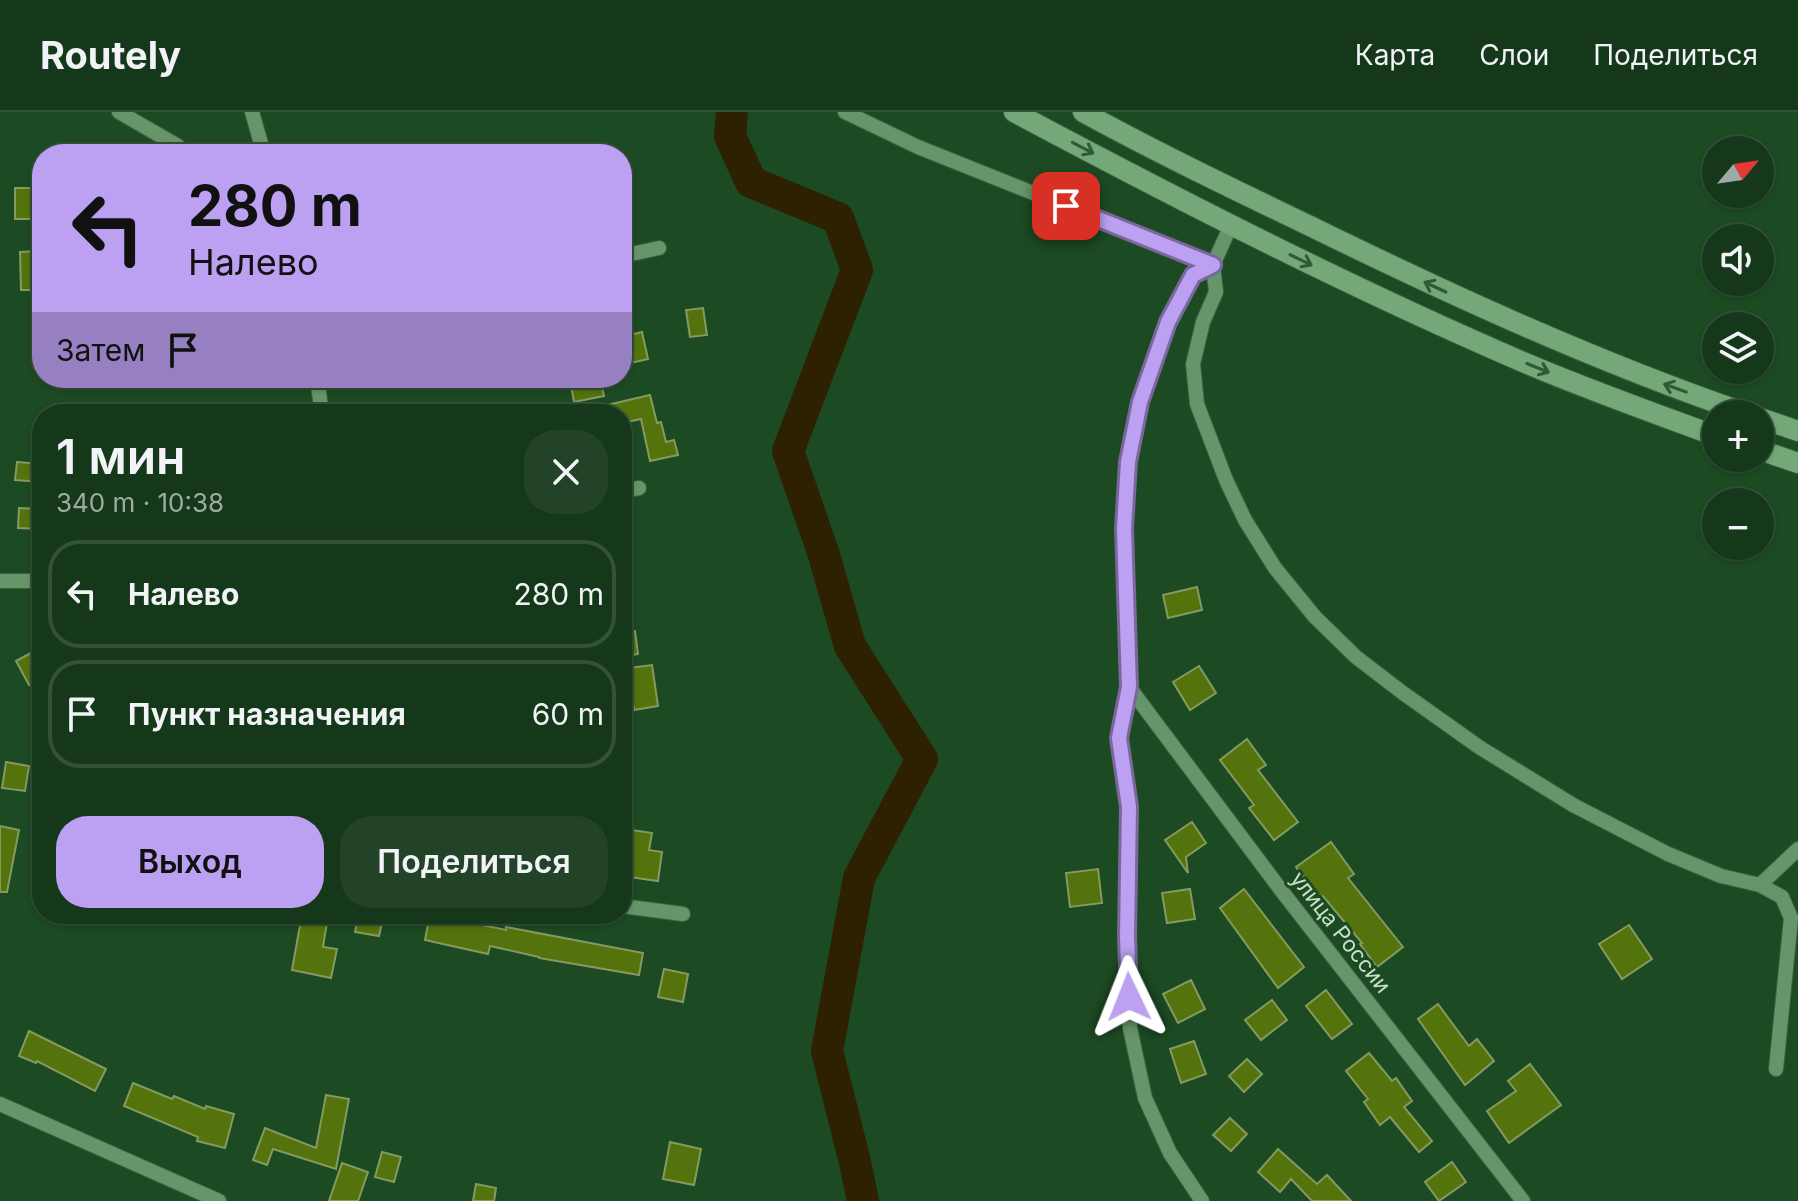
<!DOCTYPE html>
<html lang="ru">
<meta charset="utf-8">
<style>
:root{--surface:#15381a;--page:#224327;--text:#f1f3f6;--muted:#9daca2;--line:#345239;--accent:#bca0f2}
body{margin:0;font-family:Inter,sans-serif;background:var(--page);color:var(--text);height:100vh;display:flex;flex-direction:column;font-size:30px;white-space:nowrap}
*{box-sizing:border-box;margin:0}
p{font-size:26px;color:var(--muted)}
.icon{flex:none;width:44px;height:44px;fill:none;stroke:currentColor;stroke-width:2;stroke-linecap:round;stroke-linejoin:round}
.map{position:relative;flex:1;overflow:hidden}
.side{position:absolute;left:32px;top:292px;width:600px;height:520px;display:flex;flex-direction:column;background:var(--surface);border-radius:32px;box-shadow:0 2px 6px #0004,0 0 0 2px var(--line)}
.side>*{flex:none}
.hud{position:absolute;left:32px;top:32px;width:600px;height:244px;border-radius:32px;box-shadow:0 2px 6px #0004,0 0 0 2px var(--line);background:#bca0f2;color:#111;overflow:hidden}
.needle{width:52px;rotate:61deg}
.tools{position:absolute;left:1702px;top:24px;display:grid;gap:16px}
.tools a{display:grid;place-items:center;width:72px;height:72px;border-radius:50%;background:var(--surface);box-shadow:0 2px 6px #0004,0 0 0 2px var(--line);font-size:40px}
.pin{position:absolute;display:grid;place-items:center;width:68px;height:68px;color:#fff;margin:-34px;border-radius:16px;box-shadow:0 4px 12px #0006}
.me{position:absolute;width:88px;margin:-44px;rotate:358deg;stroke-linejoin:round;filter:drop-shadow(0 0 6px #0008)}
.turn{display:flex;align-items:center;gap:28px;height:168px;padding:0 24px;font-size:36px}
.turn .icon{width:104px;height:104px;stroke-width:2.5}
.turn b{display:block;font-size:56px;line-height:68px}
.then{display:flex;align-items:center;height:76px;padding:0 24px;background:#0003;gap:16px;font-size:30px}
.round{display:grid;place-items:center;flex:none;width:84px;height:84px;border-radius:32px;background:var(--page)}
.head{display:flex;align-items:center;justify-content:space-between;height:136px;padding:0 24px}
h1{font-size:48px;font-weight:600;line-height:60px}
.cta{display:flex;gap:16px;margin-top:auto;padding:16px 24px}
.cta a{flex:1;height:92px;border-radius:32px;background:var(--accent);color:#111;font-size:32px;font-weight:600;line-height:92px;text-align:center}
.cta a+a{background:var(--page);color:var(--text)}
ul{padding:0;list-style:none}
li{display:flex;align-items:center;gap:24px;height:108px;margin:0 16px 12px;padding:0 8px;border:4px solid var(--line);border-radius:32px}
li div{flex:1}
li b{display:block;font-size:30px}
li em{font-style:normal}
header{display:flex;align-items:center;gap:48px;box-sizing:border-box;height:112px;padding:0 40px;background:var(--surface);border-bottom:2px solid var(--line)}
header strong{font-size:38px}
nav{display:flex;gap:44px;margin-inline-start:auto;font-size:28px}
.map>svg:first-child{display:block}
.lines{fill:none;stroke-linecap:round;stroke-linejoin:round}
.river{stroke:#2e2102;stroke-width:32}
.building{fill:#54730d;stroke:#849a61;stroke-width:2}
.minor-casing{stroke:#3b6441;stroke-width:16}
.major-casing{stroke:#3b6441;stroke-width:22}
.minor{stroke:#659568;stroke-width:14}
.major{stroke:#74a878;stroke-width:20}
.oneway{stroke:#2e5d33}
.route-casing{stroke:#7a689d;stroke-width:20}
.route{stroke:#bca0f2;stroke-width:14}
.labels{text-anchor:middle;stroke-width:6;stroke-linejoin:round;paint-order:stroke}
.street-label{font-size:22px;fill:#c6dfc7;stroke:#1c4a22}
</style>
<header>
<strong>Routely</strong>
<nav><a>Карта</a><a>Слои</a><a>Поделиться</a></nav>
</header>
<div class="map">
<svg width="1798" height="1089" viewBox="0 0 1798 1089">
<rect width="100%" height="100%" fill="#1c4a22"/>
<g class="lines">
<path class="river" d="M732,0L730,24L751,70L838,106L857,158L788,339L824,443L850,534L922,647L859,766L827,939L855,1050L863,1089"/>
</g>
<g class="building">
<rect x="15" y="76" width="26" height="31"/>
<path d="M42,139V162H39V178H21L20,140Z"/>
<path d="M703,196L707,223L690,225L686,198Z"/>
<path d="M642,220L648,247L622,253V225Z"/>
<path d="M581,266H600L604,284L574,290L570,268Z"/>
<path d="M650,283L657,311L661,310L666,330L674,328L678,343L650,349L641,307L622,311V302H594V296Z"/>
<path d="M17,350L42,352V370L15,368Z"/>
<path d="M19,396L42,397V417L18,416Z"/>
<path d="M1197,475L1202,498L1168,506L1163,483Z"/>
<path d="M635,519L638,542L622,545V520Z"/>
<path d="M42,535V567L29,573L16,549Z"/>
<path d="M652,553L658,594L634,598L628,556Z"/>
<path d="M1199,554L1216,581L1190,598L1173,570Z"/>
<path d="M1247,627L1266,653L1258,658L1298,710L1274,728L1249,696L1254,693L1220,648Z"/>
<path d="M6,650L29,654L25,679L2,676Z"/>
<path d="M1192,710L1206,731L1186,745L1188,761L1165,728Z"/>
<path d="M0,714L19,718L7,780H0Z"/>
<path d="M625,717L652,721L649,738L662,740L658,769L622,764V737Z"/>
<path d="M1331,730L1354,762L1348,766L1403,835L1377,855L1360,832L1362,831L1323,784L1319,787L1296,755Z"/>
<path d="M1098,757L1102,791L1070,795L1066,761Z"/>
<path d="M1190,777L1195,807L1167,811L1162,781Z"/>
<path d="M1244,777L1304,855L1278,876L1220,796Z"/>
<path d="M302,802L328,804L323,835L337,837L331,866L292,858Z"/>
<path d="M359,802H384L379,824L355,820Z"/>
<path d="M430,802L506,818V815L643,841L639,863L539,846V845L490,834L488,842L425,828Z"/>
<path d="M1629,813L1652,847L1622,867L1599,832Z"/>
<path d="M664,857L688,862L683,890L658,885Z"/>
<path d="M1191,868L1205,897L1178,911L1163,882Z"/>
<path d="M1326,878L1352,912L1332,927L1306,894Z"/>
<path d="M1272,888L1287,908L1261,928L1245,908Z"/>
<path d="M1438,892L1469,934L1477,927L1494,949L1465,973L1418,907Z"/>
<path d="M29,919L106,957L95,979L37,949L36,951L19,944Z"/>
<path d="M1194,929L1206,962L1181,971L1170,937Z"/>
<path d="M1369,941L1392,969L1396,966L1412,989L1404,995L1432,1029L1419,1040L1390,1005L1380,1013L1364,990L1368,987L1346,959Z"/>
<path d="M1247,947L1262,962L1244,980L1229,964Z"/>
<path d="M1530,952L1561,993L1509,1031L1487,999L1516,979L1508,969Z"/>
<path d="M133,971L172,987L174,984L205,997L206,994L234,1002L225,1036L197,1029L198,1025L124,994Z"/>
<path d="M326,983L349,987L336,1057L273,1037L267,1053L253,1048L265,1016L316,1036Z"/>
<path d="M1230,1006L1247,1022L1231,1039L1213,1023Z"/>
<path d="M670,1030L701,1037L694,1073L663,1067Z"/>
<path d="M1278,1037L1317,1072L1327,1063L1351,1089H1312L1291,1067L1280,1080L1258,1060Z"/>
<path d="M382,1040L401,1045L394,1070L375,1065Z"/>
<path d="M1452,1050L1466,1070L1439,1089L1425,1070Z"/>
<path d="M342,1051L368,1060L358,1089H329Z"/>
<path d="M476,1072L496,1076L494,1089H473Z"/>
</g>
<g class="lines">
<g class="minor-casing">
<g id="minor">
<path d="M119,0L178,34L183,42"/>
<path d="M252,0L264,42"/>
<path d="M845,0L918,35L1213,153L1216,180L1203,210L1193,252L1197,292L1226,368L1245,408L1275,456L1315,505L1356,545L1403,581L1479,635L1573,693L1668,742L1721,764L1760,773L1782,785L1791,806L1776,957"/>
<path d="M622,144L659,136"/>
<path d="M317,266L322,302"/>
<path d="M622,379L639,376"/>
<path d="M0,469H42"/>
<path d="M1129,575L1284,782L1523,1089"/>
<path d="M1760,773L1798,737"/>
<path d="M622,794L683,802"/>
<path d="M0,992L219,1089"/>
<path d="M1202,1089L1170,1041L1145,986L1130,916L1127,824L1129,695L1119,626L1129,575L1124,416L1128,350L1140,290L1168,210L1193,163L1213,153L1231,113"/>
</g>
</g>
<g class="major-casing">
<g id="major">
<path d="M1014,0C1181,89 1349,175 1523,250C1586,277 1651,300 1716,324"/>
<path d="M1083,0C1158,41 1235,78 1312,115C1455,185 1597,250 1748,302"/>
<path d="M1760,306L1798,319"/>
<path d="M1760,338L1798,351"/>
</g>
</g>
<use href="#minor" class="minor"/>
<use href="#major" class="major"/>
</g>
<defs><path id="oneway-shaft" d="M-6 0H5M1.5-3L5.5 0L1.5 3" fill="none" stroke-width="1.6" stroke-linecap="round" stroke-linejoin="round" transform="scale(2)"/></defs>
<g class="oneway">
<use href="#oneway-shaft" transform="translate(1083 36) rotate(28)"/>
<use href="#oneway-shaft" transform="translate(1301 148) rotate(26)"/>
<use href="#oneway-shaft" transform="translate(1435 175) rotate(-155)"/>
<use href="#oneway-shaft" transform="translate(1538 256) rotate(22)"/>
<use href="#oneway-shaft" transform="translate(1675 276) rotate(-160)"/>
</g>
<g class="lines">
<g class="route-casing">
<path id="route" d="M1066,94L1213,153L1193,163L1168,210L1140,290L1128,350L1124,416L1129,575L1119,626L1129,695L1127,824L1129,885"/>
</g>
<use href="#route" class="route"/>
</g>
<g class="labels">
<g class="street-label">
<text transform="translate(1341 820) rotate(52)" y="8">улица России</text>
</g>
</g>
</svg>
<div class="tools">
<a><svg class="needle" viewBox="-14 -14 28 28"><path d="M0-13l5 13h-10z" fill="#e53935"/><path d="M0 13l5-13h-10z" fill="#9daca2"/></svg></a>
<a><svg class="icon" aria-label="sound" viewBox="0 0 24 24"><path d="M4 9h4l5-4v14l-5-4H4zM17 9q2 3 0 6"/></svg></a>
<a><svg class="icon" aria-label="layers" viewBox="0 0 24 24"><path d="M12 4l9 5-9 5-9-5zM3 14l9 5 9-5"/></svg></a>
<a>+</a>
<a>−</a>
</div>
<div class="pin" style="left:1066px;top:94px;background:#d93025"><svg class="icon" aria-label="arrive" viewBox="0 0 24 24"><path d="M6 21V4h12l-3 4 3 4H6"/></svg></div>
<svg class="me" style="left:1129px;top:885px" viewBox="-20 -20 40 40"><path d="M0-17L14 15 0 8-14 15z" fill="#bca0f2" stroke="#fff" stroke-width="4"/></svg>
<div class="hud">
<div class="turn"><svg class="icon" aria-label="left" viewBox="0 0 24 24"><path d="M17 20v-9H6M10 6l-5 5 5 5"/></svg><div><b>280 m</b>Налево</div></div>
<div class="then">Затем<svg class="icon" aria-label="arrive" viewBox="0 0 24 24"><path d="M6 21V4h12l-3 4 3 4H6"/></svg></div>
</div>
<section class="side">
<div class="head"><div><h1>1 мин</h1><p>340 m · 10:38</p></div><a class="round"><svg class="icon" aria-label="close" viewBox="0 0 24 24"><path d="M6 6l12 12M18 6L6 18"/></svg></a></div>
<ul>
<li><svg class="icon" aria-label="left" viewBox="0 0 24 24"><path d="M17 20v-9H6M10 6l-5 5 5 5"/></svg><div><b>Налево</b></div><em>280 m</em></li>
<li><svg class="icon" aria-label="arrive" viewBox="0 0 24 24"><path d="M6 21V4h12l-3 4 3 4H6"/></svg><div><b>Пункт назначения</b></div><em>60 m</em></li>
</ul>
<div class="cta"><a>Выход</a><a>Поделиться</a></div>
</section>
</div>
